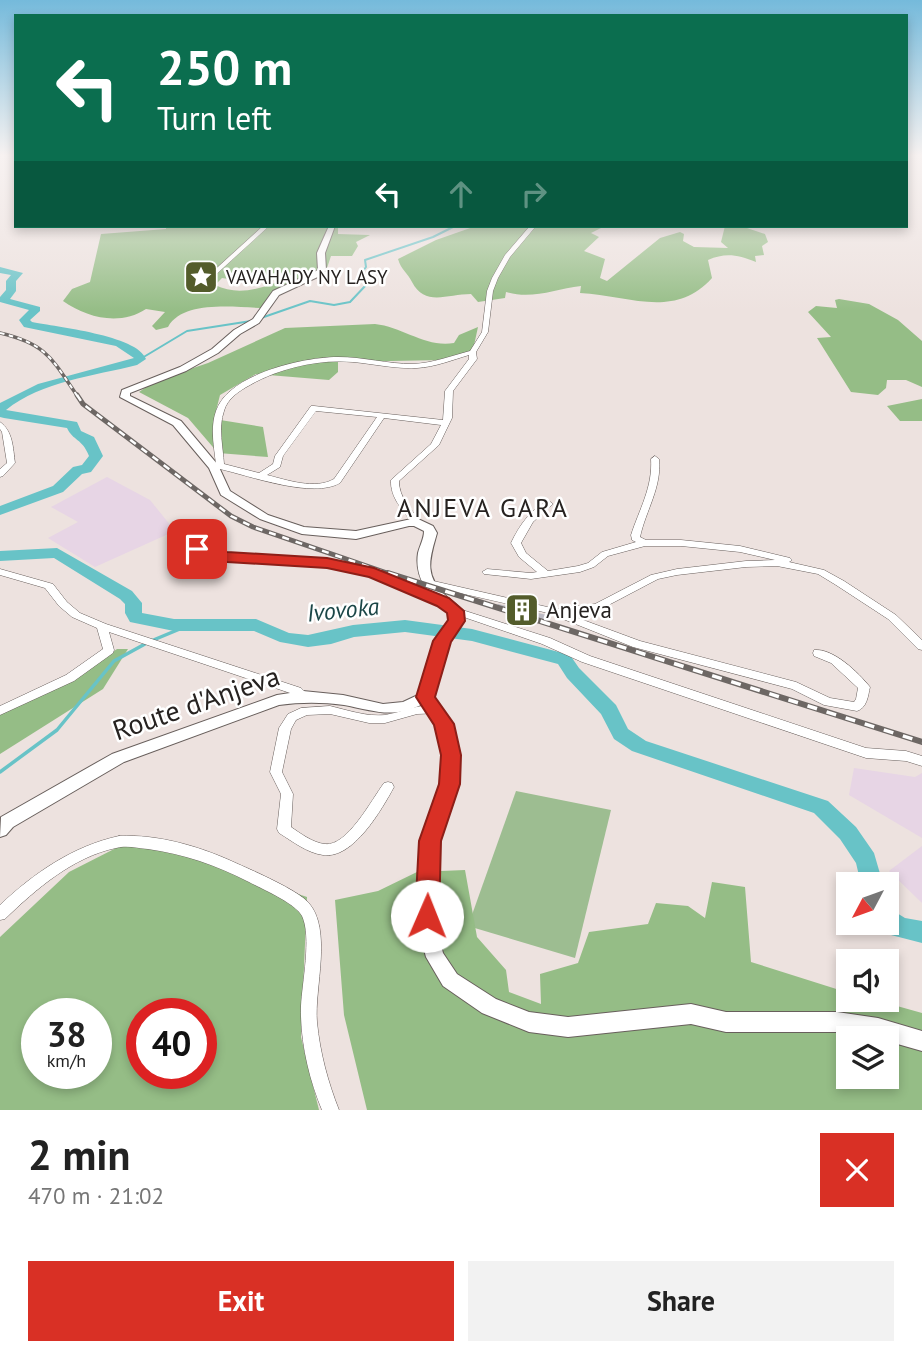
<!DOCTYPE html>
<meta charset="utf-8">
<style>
:root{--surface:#fff;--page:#f2f2f2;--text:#222;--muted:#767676;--accent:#d93025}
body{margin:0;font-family:"PT Sans",sans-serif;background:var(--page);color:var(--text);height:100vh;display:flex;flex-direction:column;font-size:26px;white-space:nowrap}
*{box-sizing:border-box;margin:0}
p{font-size:23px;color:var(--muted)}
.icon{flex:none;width:38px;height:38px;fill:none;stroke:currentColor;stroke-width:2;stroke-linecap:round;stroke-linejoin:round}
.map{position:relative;height:1110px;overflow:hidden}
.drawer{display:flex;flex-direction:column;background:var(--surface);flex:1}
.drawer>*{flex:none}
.guide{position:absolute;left:14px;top:14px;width:894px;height:214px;border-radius:0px;box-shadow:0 4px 10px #0003;background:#0b6e4f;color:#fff;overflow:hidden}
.needle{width:46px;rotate:229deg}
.fabs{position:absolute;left:836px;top:872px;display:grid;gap:14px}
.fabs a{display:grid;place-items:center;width:63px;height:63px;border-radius:0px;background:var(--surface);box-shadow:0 4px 10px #0003;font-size:35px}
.speed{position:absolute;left:21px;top:998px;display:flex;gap:14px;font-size:35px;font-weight:700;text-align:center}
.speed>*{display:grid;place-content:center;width:91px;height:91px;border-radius:50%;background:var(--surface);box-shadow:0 4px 10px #0003;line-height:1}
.speed small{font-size:18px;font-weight:400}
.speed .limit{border:10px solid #d22;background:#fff;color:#111}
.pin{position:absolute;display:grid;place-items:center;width:60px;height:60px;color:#fff;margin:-30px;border-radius:14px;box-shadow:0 4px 10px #0006}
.me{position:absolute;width:77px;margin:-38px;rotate:1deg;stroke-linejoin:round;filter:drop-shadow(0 0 5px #0008)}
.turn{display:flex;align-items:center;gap:24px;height:147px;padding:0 28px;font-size:32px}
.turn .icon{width:91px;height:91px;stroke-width:2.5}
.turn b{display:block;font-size:49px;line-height:60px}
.lanes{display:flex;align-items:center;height:66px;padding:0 28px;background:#0003;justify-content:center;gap:35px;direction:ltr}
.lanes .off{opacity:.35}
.round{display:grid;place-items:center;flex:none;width:74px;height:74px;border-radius:0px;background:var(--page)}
.summary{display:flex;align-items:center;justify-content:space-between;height:119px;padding:0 28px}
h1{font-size:42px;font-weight:600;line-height:52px}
.primary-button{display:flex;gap:14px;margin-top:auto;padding:14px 28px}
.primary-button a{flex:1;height:80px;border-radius:0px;background:var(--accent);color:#fff;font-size:28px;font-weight:600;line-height:80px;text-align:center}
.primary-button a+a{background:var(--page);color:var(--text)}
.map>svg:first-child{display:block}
.industrial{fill:#e7d5e5}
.green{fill:#9dbd91}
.forest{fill:#95bd86;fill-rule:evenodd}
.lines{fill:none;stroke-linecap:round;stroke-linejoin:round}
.stream-far1{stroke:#68c3c7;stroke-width:2}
.stream{stroke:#68c3c7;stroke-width:3.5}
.river{fill:#68c3c7;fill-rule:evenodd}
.building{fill:#bdbbc4}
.minor-casing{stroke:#685f5c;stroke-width:1}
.tertiary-casing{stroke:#685f5c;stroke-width:2}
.minor{fill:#fff;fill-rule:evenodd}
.tertiary{fill:#fff;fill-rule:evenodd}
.rail-far2-casing{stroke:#6d6764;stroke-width:3.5}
.rail-far1-casing{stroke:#6d6764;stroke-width:5}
.rail-casing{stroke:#6d6764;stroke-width:6}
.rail-far2{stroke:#fff;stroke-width:2;stroke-dasharray:4.5;stroke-linecap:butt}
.rail-far1{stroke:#fff;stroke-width:2.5;stroke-dasharray:7;stroke-linecap:butt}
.rail{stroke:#fff;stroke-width:3.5;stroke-dasharray:10;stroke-linecap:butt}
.route{fill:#d93025;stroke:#8d1f18;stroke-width:2}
.labels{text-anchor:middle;stroke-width:5;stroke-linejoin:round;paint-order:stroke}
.far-poi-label{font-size:19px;fill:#262220;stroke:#fff;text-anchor:start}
.poi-label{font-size:23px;fill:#262220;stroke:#fff;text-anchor:start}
.water-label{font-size:24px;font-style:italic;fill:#1b4647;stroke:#fff}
.quarter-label{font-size:26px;letter-spacing:2px;fill:#262220;stroke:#fff}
.near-street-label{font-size:28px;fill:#262220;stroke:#fff}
</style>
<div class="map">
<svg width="922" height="1110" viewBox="0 0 922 1110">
<rect width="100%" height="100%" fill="#ede2df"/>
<g class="industrial">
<path d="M107,477L150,500L175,531L95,567L48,538L78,522L51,507Z"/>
<path d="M854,768L915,777L922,773V838L849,795Z"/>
<path d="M922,846V903L889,871Z"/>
</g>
<path class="green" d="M516,791L611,810L575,958L468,926Z"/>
<g class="forest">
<path d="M166,226H338V234L370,235L356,242L358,246L352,256H331L326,271L282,289L266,308C237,308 184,299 168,327L156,330L152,326L165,312L146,309C120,326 87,318 63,301L72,289L90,282L101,234L166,229ZM284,273L293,276C268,286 241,298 215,285L222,278L259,284L267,274Z"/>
<path d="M476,226H605L591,233L599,237L584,251L605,259L600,278L607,281L660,238L680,232L684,234L683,241L694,247L728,248L721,242L725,226H741L765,234L768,242L762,246L764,255L755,256L756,262C738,255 726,252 708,260L712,278C674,320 628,295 580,293L581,286C555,289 532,300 506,292L505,298L478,302L471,294C447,294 425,307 412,282C408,273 401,270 398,259L436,240Z"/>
<path d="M839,299L869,304L898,320L922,341V387L906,380H887L886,388L878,395L851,392L817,338L831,337L808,312L816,306L837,308L835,300Z"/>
<path d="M375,324C403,327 426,348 454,343L459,335L478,327L473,350L443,360L338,362V372L329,380L256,374L220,395L214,419L263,427L268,457L218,453L188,418L139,392L155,381L208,363L285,328Z"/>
<path d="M922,399V421H900L887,406Z"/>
<path d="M117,649H128L103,689L0,754V714L80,675Z"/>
<path d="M120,846L166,849L307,897L301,1037L319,1110H0V937L69,872ZM37,1013H96V1073H37ZM142,1013H201V1073H142Z"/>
<path d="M465,870L477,937L506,970L509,992L541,1004L540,974L578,963L589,932L648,924L656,903L688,906L705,918L712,882L745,887L751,962L849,993V999H872L922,1013V1110H367L344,1015L335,900L378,891L417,872ZM849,1038H887V1076H849Z"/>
</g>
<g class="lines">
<g class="stream-far1">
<path d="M261,318L310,301L334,305L350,302L367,284L363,271L366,267L365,260L433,237L455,226"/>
<path d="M137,361L187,331L251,321"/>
</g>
<g class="stream">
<path d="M151,641L187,626"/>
<path d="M0,772L57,730L114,661L145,644"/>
</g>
<g class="river">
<path d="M0,267L23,273L16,281V291L10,299L40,307V311L30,320L32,322C56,327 137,335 146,359L137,365C94,376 42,381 6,410L77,422L81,431L94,437L103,456L91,472L82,474L63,492L0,515V506L53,486L73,467L82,465L89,456C82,438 73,441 67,428L4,418L0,417V403L38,384L134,358L116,346L24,327L19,320L29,310L0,302V297L6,290V281L11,275L0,273Z"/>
<path d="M57,548L132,591L142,603V613L174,619H256L289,633L308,635L353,625L405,620L472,629L570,655L579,668L616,705L628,729L646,741L828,801L856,827L874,853L883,884H861L856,863L840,839L814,813L632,751L614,739L601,714L567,678L558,664L472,641L405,632L354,637L331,644L308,647L280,642L254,631H174L130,622L125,613V604L120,599L54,558L0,561V551Z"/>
<path d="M887,907L905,918L922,921V943L891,935L879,924L878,922H887Z"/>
</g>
</g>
<path class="building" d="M498,604L547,615L543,621L496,607Z"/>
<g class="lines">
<g class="minor-casing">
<g id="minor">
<path d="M263,226H269L211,279H207V277Z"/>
<path d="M530,226H536L510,257L498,278L493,291L488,332L476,352L477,359L453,391L452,418L439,445L399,481C399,498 411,509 421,522L419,524H413C403,510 390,498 391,480L431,444L441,425L384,418L340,483C313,499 250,476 220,469H211L210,467L211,465L216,464C214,447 210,428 216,411C228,374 304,357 338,357C363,357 388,364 413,364C433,363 451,356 470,351L482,332L487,291L492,278L505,255ZM469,355V359L445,391L443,420L314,406H311L275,456L273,464L259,473L224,464C223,447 218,428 224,411C227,399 239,391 250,385C280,368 318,359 353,362C374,364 396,369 417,368C435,367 452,360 469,355ZM316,411L377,417L334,479C315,490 287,480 267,475L280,467L283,456Z"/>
<path d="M0,422C13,431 13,448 15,463L3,476L0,477V469L7,463L2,432L0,429Z"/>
<path d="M655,456L659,459C662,487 646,510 640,537L646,540H681L740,546L790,558L792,560L789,562L824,570L844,581L896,615L922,640V650L918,649L888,619L836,585L818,574L777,566L746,567L677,575L658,579L601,609L567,614L640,641L796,682L830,698L854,702L856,699L858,688L831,663L814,656L813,653L814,650C833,648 858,672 870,687C868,696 867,708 857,711L824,705L792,689L633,647L548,613L429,586L424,583L429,580L556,609L595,604L651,575L677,569L746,561L775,560L740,552L681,546H645L608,556L594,567L580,572L531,579L484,574L482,572L487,569L531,573L537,572L519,557L511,543C519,526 531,508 549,501L553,504L533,522L521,543L526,553L548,571L578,566L588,563L602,552L636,542L632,540L631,535C639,510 653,487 651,459Z"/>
<path d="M180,532L183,533L200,547L227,554L327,560L374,570L447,600L448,602L443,605L439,604L371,575L327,566L227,560L194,551L177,537L175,535Z"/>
<path d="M0,569L53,584L67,602L80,613L106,624L301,688L309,696L307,699C301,701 298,698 293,694L109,632L114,650L113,653L74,681L0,715V706L66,675L103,649L97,628L72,617L59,606L45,588L0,575Z"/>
<path d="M456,608L550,638L590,656L866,748L906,751L922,756V766L906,761L866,758L582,662L542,644L452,613L451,611L452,609Z"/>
<path d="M330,706C347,710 367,717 385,715C405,712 420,702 440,707L442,710L440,713L417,714L385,723H369L330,714L307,715L296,720L291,729L282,772L293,794L291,827C300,833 313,843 325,844C347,847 372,799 384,783L388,782L392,783L394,787C382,809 353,860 323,855C307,853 292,841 279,833L277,829L281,794L270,772L279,728L288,714L301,708Z"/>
<path d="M119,836C159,834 202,847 238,864C254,871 297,890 308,902C333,929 314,989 317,1022C320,1053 328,1082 339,1110H322C309,1079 300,1041 301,1006C302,983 312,937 302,916C295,903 262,889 249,882C216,865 184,854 148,849C138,848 126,845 116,848C73,857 36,889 5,919L0,920V905C34,873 73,846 119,836Z"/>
</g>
</g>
<g class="tertiary-casing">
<path id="tertiary" d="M329,226H335L325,253L326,270L322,275L279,295L259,323L240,334L218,353L186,371L130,393V396L181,421L218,465L230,491L268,515L304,527L356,531L416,518L433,526L437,533C430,558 423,575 446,596C451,601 458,605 463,611V621L449,642L433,697L452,724L459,755L458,784L438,841L435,902L437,931L443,953L457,974L496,999L529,1012L568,1017L691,1004L726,1012H837L878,1018L922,1031V1051L887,1041V1038L837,1032H726L691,1024L568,1037L529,1032L482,1013L443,986L426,957L419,931L417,902L422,841L442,784L443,755L437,725L423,704C392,719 376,711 344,705C322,702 301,702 279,705L124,762L13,827L6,835L0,837L1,817L112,754L277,695L303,691L343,695L383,704L403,702L420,694L435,641L449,621V613C430,598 414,579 418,553C420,545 424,539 424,531L414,526H409L356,539L302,534L260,519L221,495L209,468L173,425L120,397L122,390L180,367L212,349L234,330L253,319L273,291L316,271L318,270L317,253Z"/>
</g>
<use href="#minor" class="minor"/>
<use href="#tertiary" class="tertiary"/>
<g class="rail-far2-casing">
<path id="rail-far2" d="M0,333C47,344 52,359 78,397"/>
</g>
<g class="rail-far1-casing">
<path id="rail-far1" d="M77,395L83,404L231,516L253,527L393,575"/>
</g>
<g class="rail-casing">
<path id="rail" d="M388,573L922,742"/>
</g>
<use href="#rail-far2" class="rail-far2"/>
<use href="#rail-far1" class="rail-far1"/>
<use href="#rail" class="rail"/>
</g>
<linearGradient id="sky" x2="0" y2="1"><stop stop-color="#75badb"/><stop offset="0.5" stop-color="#f7f2f1"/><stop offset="1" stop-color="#f7f2f1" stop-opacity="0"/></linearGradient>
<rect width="922" height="311" fill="url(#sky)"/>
<path class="route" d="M197,544L227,552L327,558L374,568L449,598L464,611L465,621L451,642L435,697L454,724L461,755L460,784L441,841L439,916L435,924L427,927L419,924L415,916L419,841L439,784L441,755L434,725L416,697L433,641L448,620L447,613L437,606L369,577L327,568L227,562L191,552L189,549Z"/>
<defs>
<g id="sight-square" transform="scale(1.75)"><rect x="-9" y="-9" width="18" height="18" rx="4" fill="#535c2b" stroke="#fff"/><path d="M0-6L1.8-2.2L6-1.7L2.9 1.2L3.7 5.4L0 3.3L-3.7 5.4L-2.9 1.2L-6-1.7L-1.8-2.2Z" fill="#fff"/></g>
<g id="building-square" transform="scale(1.75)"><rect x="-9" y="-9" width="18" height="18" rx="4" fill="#535c2b" stroke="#fff"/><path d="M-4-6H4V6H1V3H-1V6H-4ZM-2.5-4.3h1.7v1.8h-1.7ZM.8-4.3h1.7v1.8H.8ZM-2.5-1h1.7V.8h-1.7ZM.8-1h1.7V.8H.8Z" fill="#fff"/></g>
</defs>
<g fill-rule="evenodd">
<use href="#sight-square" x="201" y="277"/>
<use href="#building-square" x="522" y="610"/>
</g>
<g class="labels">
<g class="far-poi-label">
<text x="226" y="284">VAVAHADY NY LASY</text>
</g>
<g class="poi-label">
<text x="546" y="618">Anjeva</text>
</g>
<g class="water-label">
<text transform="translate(343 610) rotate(-6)" y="8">Ivovoka</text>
</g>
<g class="quarter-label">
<text x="483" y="517">ANJEVA GARA</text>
</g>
<g class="near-street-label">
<text transform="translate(196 703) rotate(-19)" y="10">Route d'Anjeva</text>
</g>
</g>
</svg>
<div class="fabs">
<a><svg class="needle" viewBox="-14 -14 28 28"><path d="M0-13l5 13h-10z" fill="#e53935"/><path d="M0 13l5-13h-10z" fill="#767676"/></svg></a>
<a><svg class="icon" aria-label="sound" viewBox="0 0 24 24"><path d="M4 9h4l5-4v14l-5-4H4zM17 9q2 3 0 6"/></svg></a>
<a><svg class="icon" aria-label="layers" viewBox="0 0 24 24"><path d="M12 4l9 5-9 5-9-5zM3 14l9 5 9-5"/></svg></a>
</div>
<div class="speed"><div>38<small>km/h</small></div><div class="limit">40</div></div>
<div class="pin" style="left:197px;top:549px;background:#d93025"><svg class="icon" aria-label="arrive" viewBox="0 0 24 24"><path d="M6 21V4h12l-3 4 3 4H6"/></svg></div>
<svg class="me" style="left:427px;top:916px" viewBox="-20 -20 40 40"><circle r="19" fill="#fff"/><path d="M0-13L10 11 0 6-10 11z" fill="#d93025"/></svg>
<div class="guide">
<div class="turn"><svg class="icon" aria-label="left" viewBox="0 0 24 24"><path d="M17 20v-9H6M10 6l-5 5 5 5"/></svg><div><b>250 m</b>Turn left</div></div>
<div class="lanes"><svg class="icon" aria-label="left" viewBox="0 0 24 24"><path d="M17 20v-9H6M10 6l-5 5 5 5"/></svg><svg class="icon off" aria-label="ahead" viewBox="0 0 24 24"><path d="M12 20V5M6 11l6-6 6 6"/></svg><svg class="icon off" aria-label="right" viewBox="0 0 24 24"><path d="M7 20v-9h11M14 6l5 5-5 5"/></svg></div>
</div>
</div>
<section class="drawer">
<div class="summary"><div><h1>2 min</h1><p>470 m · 21:02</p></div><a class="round" style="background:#d93025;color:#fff"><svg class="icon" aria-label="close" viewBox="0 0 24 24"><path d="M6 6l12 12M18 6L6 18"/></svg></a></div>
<div class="primary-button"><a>Exit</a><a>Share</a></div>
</section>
